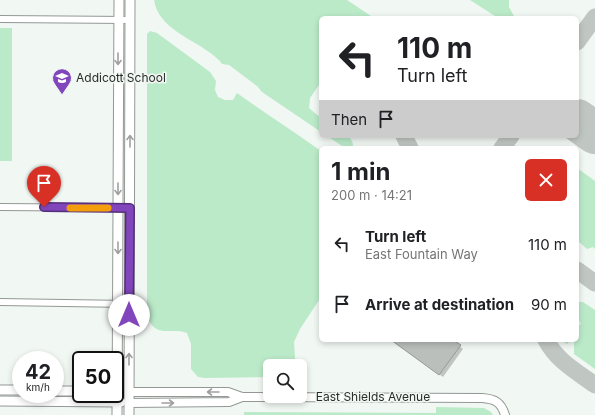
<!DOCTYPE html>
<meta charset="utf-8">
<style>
:root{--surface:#fff;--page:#f6f6f6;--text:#202124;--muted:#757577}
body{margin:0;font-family:Inter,sans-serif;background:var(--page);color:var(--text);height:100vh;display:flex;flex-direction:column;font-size:15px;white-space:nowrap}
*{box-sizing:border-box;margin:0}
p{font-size:13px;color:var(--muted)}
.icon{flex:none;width:22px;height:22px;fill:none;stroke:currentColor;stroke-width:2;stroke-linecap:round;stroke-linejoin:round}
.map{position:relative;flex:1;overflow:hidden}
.sheet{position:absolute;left:319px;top:146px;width:260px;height:196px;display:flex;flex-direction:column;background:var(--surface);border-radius:6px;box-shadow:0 2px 6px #0003}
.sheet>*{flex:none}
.hud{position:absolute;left:319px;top:16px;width:260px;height:122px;border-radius:6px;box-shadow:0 2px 6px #0003;background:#fff;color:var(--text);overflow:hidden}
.buttons{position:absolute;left:263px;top:359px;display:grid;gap:8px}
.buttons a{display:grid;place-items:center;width:44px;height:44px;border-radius:6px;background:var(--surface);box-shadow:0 2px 6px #0003;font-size:20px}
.speed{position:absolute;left:12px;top:351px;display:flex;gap:8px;font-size:20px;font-weight:700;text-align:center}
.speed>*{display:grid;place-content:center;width:52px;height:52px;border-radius:50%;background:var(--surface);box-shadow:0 2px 6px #0003;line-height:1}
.speed small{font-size:10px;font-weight:400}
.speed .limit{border:2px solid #111;border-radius:6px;background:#fff;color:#111}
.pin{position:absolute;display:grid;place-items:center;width:34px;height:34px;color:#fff;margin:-41px -17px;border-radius:50% 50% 50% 0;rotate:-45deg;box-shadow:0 0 4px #0007}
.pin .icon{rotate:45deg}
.me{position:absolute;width:44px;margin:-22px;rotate:0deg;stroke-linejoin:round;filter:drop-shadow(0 0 3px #0008)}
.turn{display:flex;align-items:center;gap:14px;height:84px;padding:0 12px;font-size:18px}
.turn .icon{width:52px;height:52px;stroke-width:2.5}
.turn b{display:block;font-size:28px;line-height:34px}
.then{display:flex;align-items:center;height:38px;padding:0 12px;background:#0003;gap:8px;font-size:15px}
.round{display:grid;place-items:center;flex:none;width:42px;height:42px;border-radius:6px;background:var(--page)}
.summary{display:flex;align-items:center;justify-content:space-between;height:68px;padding:0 12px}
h1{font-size:24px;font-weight:700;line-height:30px}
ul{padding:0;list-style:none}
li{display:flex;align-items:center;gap:12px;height:60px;padding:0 12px}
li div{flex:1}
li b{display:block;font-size:15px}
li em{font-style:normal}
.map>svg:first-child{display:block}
.green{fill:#bbeac9}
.shadow{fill:#0003}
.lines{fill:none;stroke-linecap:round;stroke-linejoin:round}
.taxiway{stroke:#c0c6c2;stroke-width:17}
.runway{stroke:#c0c6c2;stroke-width:42}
.building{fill:#babfbb;stroke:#969c98}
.minor-casing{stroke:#939894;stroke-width:8}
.tertiary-casing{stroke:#939894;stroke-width:10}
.secondary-casing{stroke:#939894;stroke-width:11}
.minor{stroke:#fff;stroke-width:6}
.tertiary{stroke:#fff;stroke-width:8}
.secondary{stroke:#fff;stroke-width:9}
.oneway{stroke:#9fa09f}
.route-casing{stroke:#542e7a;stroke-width:10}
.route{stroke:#8246bc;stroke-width:7}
.slow{stroke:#f59e0b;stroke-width:7}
.labels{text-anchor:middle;stroke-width:3;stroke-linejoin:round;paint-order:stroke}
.poi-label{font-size:12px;fill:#2a2c2a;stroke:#f1f7f3;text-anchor:start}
.street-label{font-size:12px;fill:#2a2c2a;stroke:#f1f7f3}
</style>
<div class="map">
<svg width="595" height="415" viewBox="0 0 595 415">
<rect width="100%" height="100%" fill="#f1f7f3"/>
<g class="green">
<path d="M154,0H347L374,18H321V82L310,98L309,108L321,118V132L262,92L257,86L229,65L222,64C219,59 214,56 209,52C190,38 158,27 154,0Z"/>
<path d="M470,0H509V7L515,18H498Z"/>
<rect x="0" y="28" width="12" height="133"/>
<path d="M150,31L157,33L210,72L216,81L215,90L218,97L225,100H233L237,93C265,113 293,131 321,151V297L300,329L294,342L295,358L292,366H270V377L205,378L198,377L191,369V344L187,333C170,327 157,339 147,317V34Z"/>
<path d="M327,136C337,136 352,132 353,145L352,148H345Z"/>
<path d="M577,168L595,181V249L593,247L587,249L577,240Z"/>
<path d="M578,302H583L595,310V369L574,354V340H571L567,344L563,341V340H577V326L581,324C577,317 575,310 578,302Z"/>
<path d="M436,407L484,408L491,412L493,415H244V412L436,413Z"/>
</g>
<path class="shadow" d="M391,340H452L463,349L443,377Z"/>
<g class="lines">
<g class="taxiway">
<path d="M577,42L595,17"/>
<path d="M577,124L586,127"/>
<path d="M404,136L410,148"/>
<path d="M502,148L511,136"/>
<path d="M577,270L595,283"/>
<path d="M546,340C557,361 576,371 595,385"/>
</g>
<path class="runway" d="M577,120L595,133"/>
</g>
<path class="building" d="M391,340H453L461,345L439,375Z"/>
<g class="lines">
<g class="minor-casing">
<g id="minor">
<path d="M0,19L130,20"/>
<path d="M0,207L129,208"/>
<path d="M0,302L129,304"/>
</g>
</g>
<g class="tertiary-casing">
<g id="tertiary">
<path d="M129,392H228L242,397L482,398C495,399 501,402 505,415"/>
<path d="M129,403L229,402L242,397"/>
</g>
</g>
<g class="secondary-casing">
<g id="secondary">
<path d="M0,390H21"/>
<path d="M55,391H81"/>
<path d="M0,401L121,402"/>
<path d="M117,415L119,0"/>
<path d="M129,415L130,0"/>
</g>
</g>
<use href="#minor" class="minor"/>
<use href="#tertiary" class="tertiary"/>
<use href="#secondary" class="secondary"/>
</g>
<defs><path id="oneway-shaft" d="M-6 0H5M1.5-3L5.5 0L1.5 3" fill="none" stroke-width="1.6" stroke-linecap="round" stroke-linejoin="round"/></defs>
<g class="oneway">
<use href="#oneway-shaft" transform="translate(118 59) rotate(90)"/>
<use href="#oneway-shaft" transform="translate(130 141) rotate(-90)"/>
<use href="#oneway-shaft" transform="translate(118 189) rotate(90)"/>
<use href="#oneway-shaft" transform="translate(118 248) rotate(90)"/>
<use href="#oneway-shaft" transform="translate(129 359) rotate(-90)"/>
<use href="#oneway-shaft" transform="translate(213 392) rotate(-180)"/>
<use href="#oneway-shaft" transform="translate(168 403)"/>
</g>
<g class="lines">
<g class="route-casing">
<path id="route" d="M44,207L130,208L129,315"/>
</g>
<use href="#route" class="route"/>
<path class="slow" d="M70,208H108"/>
</g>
<defs>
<g id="school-pin" transform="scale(1)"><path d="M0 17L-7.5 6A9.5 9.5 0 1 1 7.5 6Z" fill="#8246bc" stroke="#f1f7f3"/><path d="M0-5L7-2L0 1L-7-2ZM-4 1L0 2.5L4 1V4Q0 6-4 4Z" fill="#fff"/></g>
</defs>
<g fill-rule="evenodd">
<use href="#school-pin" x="62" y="78"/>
</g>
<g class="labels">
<g class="poi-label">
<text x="76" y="82">Addicott School</text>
</g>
<g class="street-label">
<text x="373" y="401">East Shields Avenue</text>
</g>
</g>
</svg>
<div class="buttons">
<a><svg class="icon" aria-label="search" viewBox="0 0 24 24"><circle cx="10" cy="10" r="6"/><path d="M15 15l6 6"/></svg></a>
</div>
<div class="speed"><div>42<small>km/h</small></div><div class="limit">50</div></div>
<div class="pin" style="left:44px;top:207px;background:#d93025"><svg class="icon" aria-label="arrive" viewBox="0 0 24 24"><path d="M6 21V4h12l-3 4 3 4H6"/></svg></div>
<svg class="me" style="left:129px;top:315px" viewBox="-20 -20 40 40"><circle r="19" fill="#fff"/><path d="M0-13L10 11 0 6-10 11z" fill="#8246bc"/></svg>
<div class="hud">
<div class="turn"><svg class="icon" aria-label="left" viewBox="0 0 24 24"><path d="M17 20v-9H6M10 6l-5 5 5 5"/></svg><div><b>110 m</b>Turn left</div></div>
<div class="then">Then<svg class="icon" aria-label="arrive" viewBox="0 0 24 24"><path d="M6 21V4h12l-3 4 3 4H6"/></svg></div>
</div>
<section class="sheet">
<div class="summary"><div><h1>1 min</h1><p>200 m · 14:21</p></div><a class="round" style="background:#d93025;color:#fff"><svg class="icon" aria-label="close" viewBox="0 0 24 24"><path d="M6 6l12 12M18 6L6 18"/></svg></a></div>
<ul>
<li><svg class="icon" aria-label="left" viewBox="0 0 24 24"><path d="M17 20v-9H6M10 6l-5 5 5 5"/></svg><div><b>Turn left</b><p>East Fountain Way</p></div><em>110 m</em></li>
<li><svg class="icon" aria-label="arrive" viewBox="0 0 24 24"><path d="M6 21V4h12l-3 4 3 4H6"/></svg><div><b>Arrive at destination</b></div><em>90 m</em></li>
</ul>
</section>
</div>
